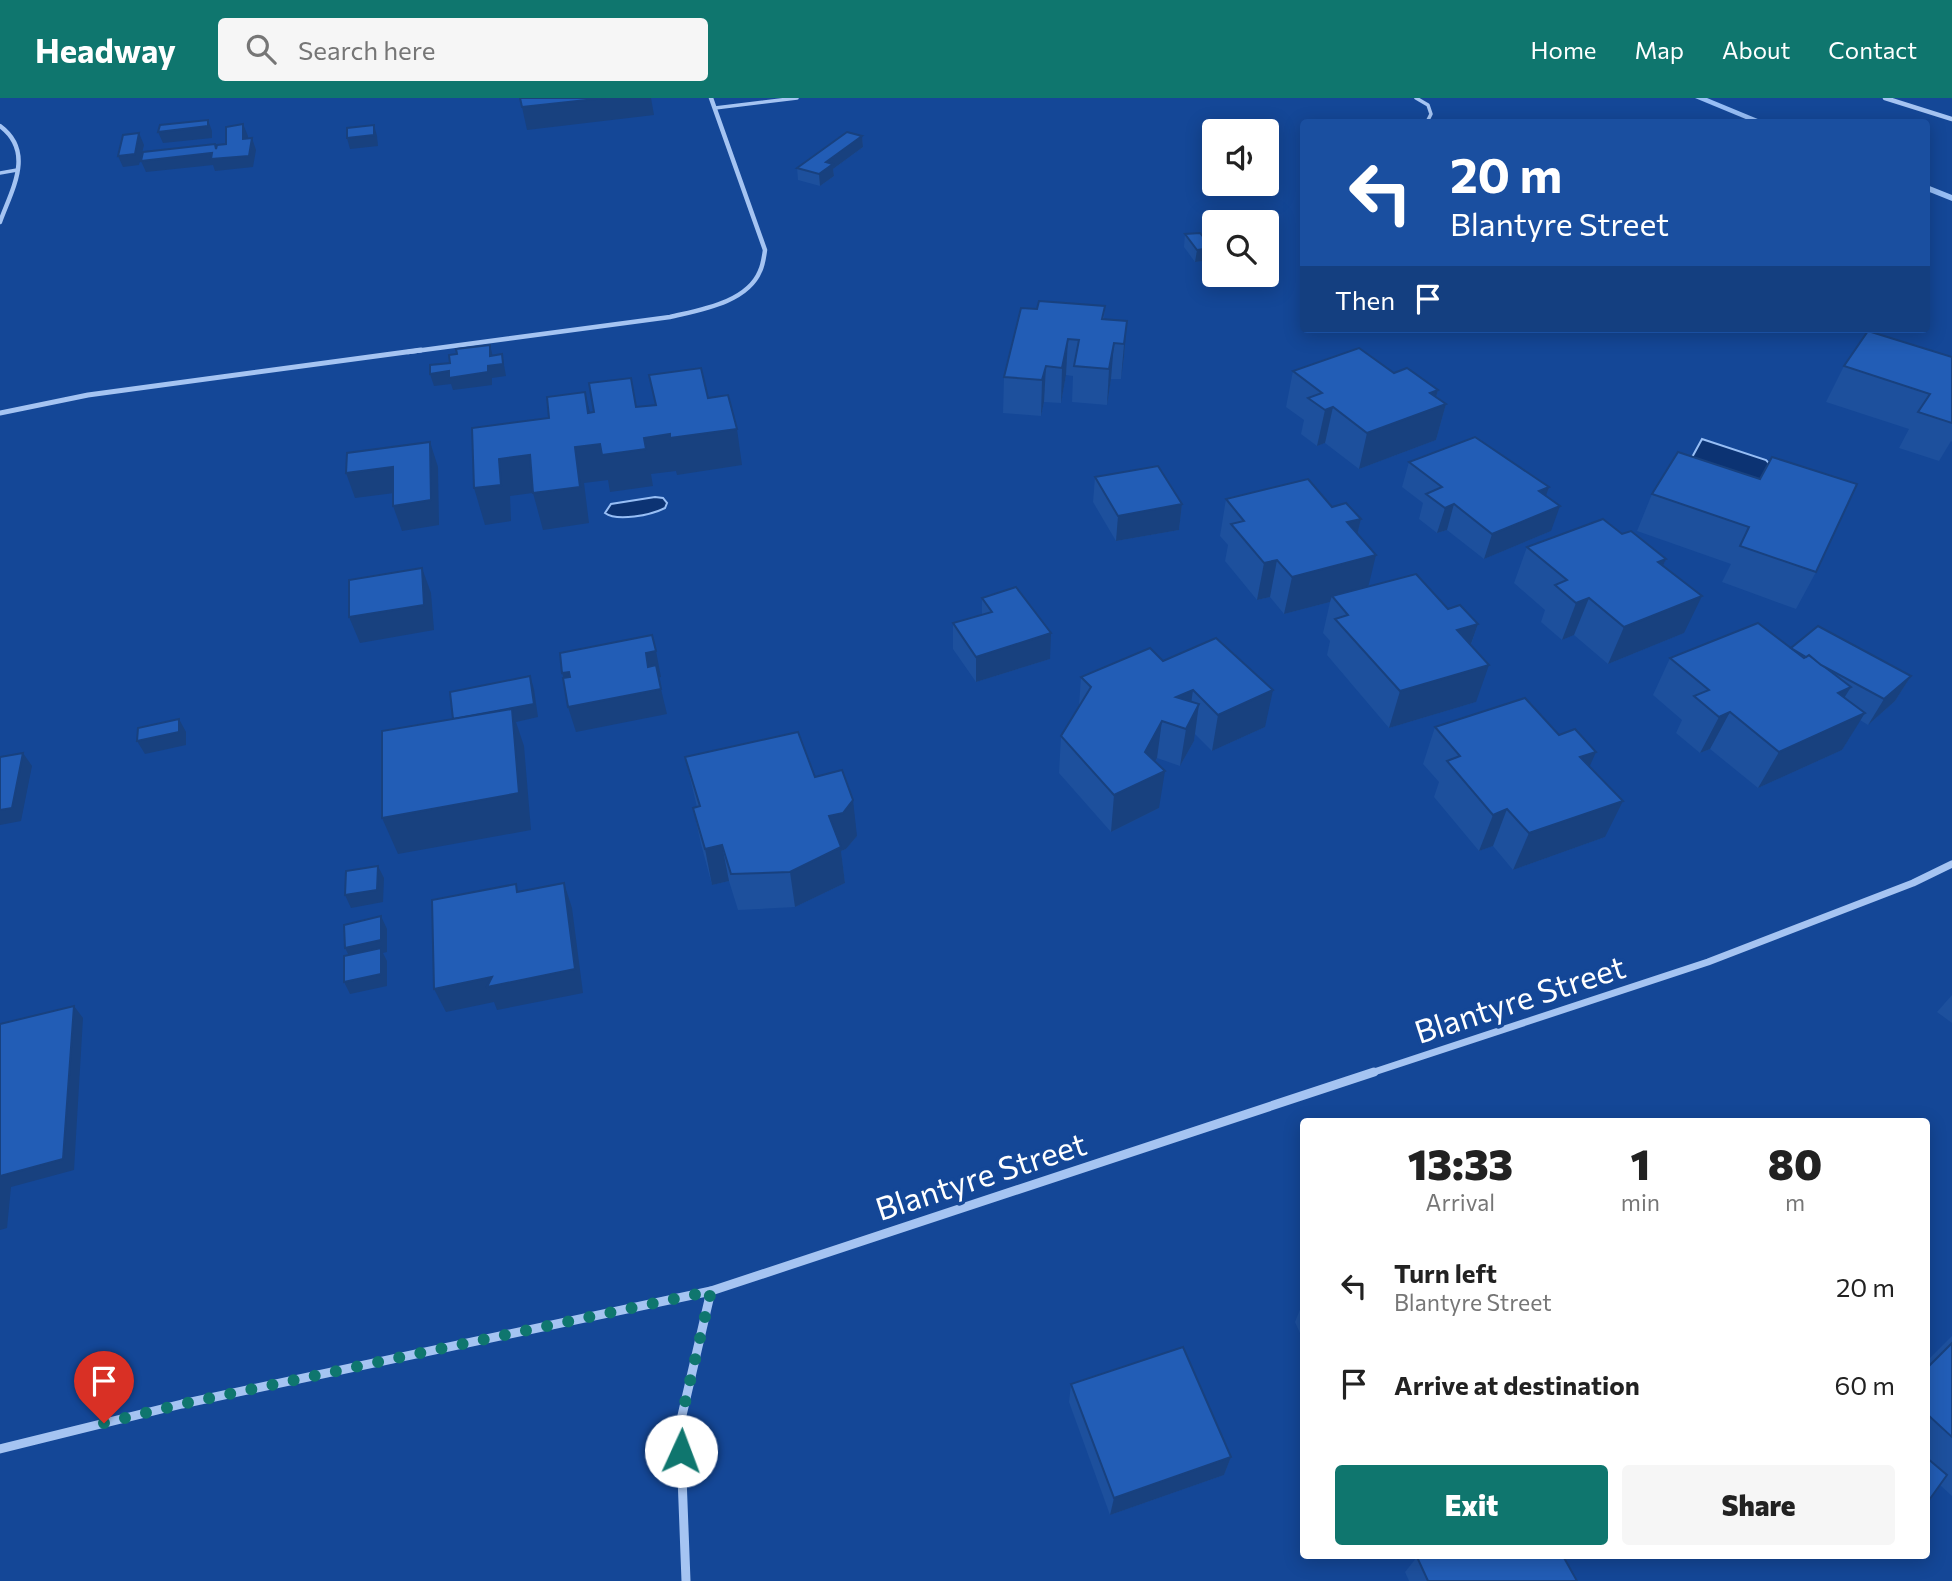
<!DOCTYPE html>
<style>
:root{--surface:#fff;--page:#f6f6f6;--text:#222;--muted:#767676;--accent:#0f766e}
body{margin:0;font-family:Commissioner,sans-serif;background:var(--page);color:var(--text);height:100vh;display:flex;flex-direction:column;font-size:26px;white-space:nowrap}
*{box-sizing:border-box;margin:0}
p{font-size:23px;color:var(--muted)}
.icon{flex:none;width:38px;height:38px;fill:none;stroke:currentColor;stroke-width:2;stroke-linecap:round;stroke-linejoin:round}
.map{position:relative;flex:1;overflow:hidden}
.sheet{position:absolute;left:1300px;top:1020px;width:630px;height:441px;display:flex;flex-direction:column;background:var(--surface);border-radius:7px;box-shadow:0 4px 18px #0003}
.sheet>*{flex:none}
.hud{position:absolute;left:1300px;top:21px;width:630px;height:214px;border-radius:7px;box-shadow:0 4px 18px #0003;background:#1a4fa0;color:#fff;overflow:hidden}
.tools{position:absolute;left:1202px;top:21px;display:grid;gap:14px}
.tools a{display:grid;place-items:center;width:77px;height:77px;border-radius:7px;background:var(--surface);box-shadow:0 4px 18px #0003;font-size:35px}
.pin{position:absolute;display:grid;place-items:center;width:60px;height:60px;color:#fff;margin:-72px -30px;border-radius:50% 50% 50% 0;rotate:-45deg;box-shadow:0 0 7px #0007}
.pin .icon{rotate:45deg}
.me{position:absolute;width:77px;margin:-38px;rotate:2deg;stroke-linejoin:round;filter:drop-shadow(0 0 5px #0008)}
.turn{display:flex;align-items:center;gap:24px;height:147px;padding:0 35px;font-size:32px}
.turn .icon{width:91px;height:91px;stroke-width:2.5}
.turn b{display:block;font-size:49px;line-height:60px}
.then{display:flex;align-items:center;height:66px;padding:0 35px;background:#0003;gap:14px;font-size:26px}
.eta{display:flex;justify-content:space-evenly;align-items:center;height:119px;text-align:center}
.eta b{font-size:42px;font-weight:800;line-height:49px}
.action{display:flex;gap:14px;margin-top:auto;padding:14px 35px}
.action a{flex:1;height:80px;border-radius:7px;background:var(--accent);color:#fff;font-size:28px;font-weight:800;line-height:80px;text-align:center}
.action a+a{background:var(--page);color:var(--text)}
ul{padding:0;list-style:none}
li{display:flex;align-items:center;gap:21px;height:98px;padding:0 35px}
li div{flex:1}
li b{display:block;font-size:26px}
li em{font-style:normal}
header{display:flex;align-items:center;gap:42px;box-sizing:border-box;height:98px;padding:0 35px;background:var(--accent);color:#fff}
header strong{font-size:33px}
nav{display:flex;gap:38px;margin-inline-start:auto;font-size:24px}
.search{width:490px;height:63px;background:var(--page);display:flex;align-items:center;gap:18px;box-sizing:border-box;padding:0 24px;border-radius:7px;color:var(--muted);font-size:26px}
.map>svg:first-child{display:block}
.water{fill:#0c3373;stroke:#97bef5;stroke-width:2}
.lines{fill:none;stroke-linecap:round;stroke-linejoin:round}
.stream{fill:#97bef5;fill-rule:evenodd}
.lane{stroke:#a5c4f2;stroke-width:3.5}
.street-far3{stroke:#a5c4f2;stroke-width:4.5}
.street-far2{stroke:#a5c4f2;stroke-width:5}
.street-far1{stroke:#a5c4f2;stroke-width:7}
.street{stroke:#a5c4f2;stroke-width:9}
.wall{fill:#1d509d}
.shaded-wall{fill:#18417f}
.building{fill:#225db6;stroke:#18417f;stroke-width:2}
.route{stroke:#0f766e;stroke-width:12;stroke-dasharray:0 21.6}
.labels{text-anchor:middle;stroke-width:7;stroke-linejoin:round;paint-order:stroke}
.near-street-label{font-size:32px;fill:#fff;stroke:#144797}
</style>
<header>
<strong>Headway</strong>
<div class="search"><svg class="icon" aria-label="search" viewBox="0 0 24 24"><circle cx="10" cy="10" r="6"/><path d="M15 15l6 6"/></svg>Search here</div>
<nav><a>Home</a><a>Map</a><a>About</a><a>Contact</a></nav>
</header>
<div class="map">
<svg width="1952" height="1483" viewBox="0 0 1952 1483">
<rect width="100%" height="100%" fill="#144797"/>
<g class="water">
<path d="M1702,341L1766,362L1777,374L1769,388L1690,363Z"/>
<path d="M655,399L663,400L667,405L665,410C651,417 617,424 605,415L611,406Z"/>
</g>
<g class="lines">
<g class="stream">
<path d="M1695,0H1707L1765,24H1753Z"/>
<path d="M1927,87L1952,97V103L1927,93Z"/>
</g>
<g class="lane">
<path d="M1416,0L1428,7L1431,16L1427,24"/>
<path d="M715,10L797,0"/>
<path d="M0,75L17,72"/>
</g>
<g class="street-far3">
<path d="M1885,0L1952,21"/>
<path d="M0,28C35,54 12,91 0,124"/>
<path d="M408,254L670,219C699,212 747,205 760,173C763,167 764,159 765,152L711,0"/>
</g>
<path class="street-far2" d="M0,315L88,297L421,252"/>
<path class="street-far1" d="M1368,976L1708,864L1913,785L1952,766"/>
<g class="street">
<path d="M0,1351L182,1306L711,1193L1374,974"/>
<path d="M686,1483L680,1326L711,1193"/>
</g>
</g>
<g class="wall">
<path d="M862,38L863,49L833,71L834,78L820,88L798,82L797,70Z"/>
<path d="M1185,136L1210,162L1195,164L1184,149Z"/>
<path d="M1105,208L1104,221L1127,223L1124,259L1121,281H1111L1107,307L1072,304L1073,278L1066,277L1061,305L1044,304L1041,318L1003,315L1004,279L1037,211Z"/>
<path d="M1952,259V344L1951,343L1939,363L1899,350L1909,331L1826,304L1844,268Z"/>
<path d="M1293,273L1394,275L1438,292L1436,299L1446,306L1436,342L1359,371L1325,345L1317,348L1301,336L1304,322L1286,309Z"/>
<path d="M1678,354L1816,474L1796,511L1722,484L1731,466L1637,433L1652,396Z"/>
<path d="M1409,364L1546,397L1551,433L1484,461L1447,432L1437,435L1419,421L1423,405L1402,389Z"/>
<path d="M1095,379L1182,406L1179,432L1116,443L1093,404Z"/>
<path d="M1226,401L1332,409L1361,421L1357,436L1369,488L1448,511L1478,526L1471,547L1476,604L1389,630L1327,557L1330,543L1323,535L1330,504L1284,516L1270,499L1257,502L1225,463L1228,447L1220,438Z"/>
<path d="M1622,436L1666,461L1663,468L1684,535L1608,566L1574,537L1562,542L1541,524L1545,512L1514,485L1527,449Z"/>
<path d="M982,500L1050,561L976,584L953,551V525L982,517Z"/>
<path d="M1791,550L1911,578L1895,603L1868,627L1860,622L1842,652L1758,690L1710,651L1700,655L1676,635L1682,622L1653,597L1670,560Z"/>
<path d="M1163,563L1265,629L1212,653L1195,636L1194,643L1180,668L1157,660L1155,664L1159,710L1111,734L1059,675L1061,638L1079,608L1081,579Z"/>
<path d="M1435,629L1590,669L1605,739L1513,772L1493,748L1479,753L1434,699L1439,684L1423,666Z"/>
<path d="M685,659L815,679L857,738L846,751L841,753L845,785L795,809L738,812L729,783L712,787L701,746L693,710L697,709Z"/>
<path d="M1952,897V925L1937,914Z"/>
<path d="M1303,1204H1304V1244L1295,1224Z"/>
<path d="M1952,1238V1398L1940,1387L1927,1405V1263Z"/>
<path d="M1071,1286L1231,1359L1224,1377L1110,1417L1069,1304Z"/>
<path d="M1417,1459L1577,1483H1409L1405,1474Z"/>
</g>
<g class="shaded-wall">
<path d="M605,0H651L654,17L527,32L522,9Z"/>
<path d="M208,22L212,33V40L163,45L158,34Z"/>
<path d="M243,26L248,38L247,52L243,41Z"/>
<path d="M374,27L377,38L378,48L350,51L347,40Z"/>
<path d="M139,35L144,47L139,67L123,69L118,58Z"/>
<path d="M862,38L863,49L833,71L834,78L820,88L819,76L826,64Z"/>
<path d="M252,40L256,52L253,69L215,73L213,67L146,74L141,63L212,55L220,58Z"/>
<path d="M1212,150L1210,162L1195,164L1197,152Z"/>
<path d="M1127,223L1124,259L1121,281L1124,246Z"/>
<path d="M1068,241L1066,277L1061,305L1062,270Z"/>
<path d="M1114,245L1111,281L1107,307L1109,271Z"/>
<path d="M490,247L493,259L502,256L506,278L492,280V287L453,292L451,286L434,288L430,276L490,258Z"/>
<path d="M1046,268L1044,304L1041,318L1042,282Z"/>
<path d="M1438,292L1433,310L1446,306L1436,342L1359,371L1367,335L1430,295Z"/>
<path d="M585,294L594,330L644,340L670,336L737,331L742,367L677,377L676,373L651,376L653,388L610,394L608,382L584,385L589,425L543,432L533,395L575,349L588,315Z"/>
<path d="M1333,309L1325,345L1317,348L1325,312Z"/>
<path d="M430,344L438,369L439,427L402,433L393,408Z"/>
<path d="M530,357L540,394L510,398L511,423L485,427L474,390L499,361Z"/>
<path d="M393,369L402,394L355,400L346,375Z"/>
<path d="M1549,389L1540,414L1539,393Z"/>
<path d="M1182,406L1179,432L1116,443L1118,418Z"/>
<path d="M1454,406L1447,432L1437,435L1445,410Z"/>
<path d="M1560,408L1551,433L1484,461L1492,436Z"/>
<path d="M1361,421L1352,457L1347,424Z"/>
<path d="M1376,457L1367,494L1332,498L1330,504L1284,516L1292,479Z"/>
<path d="M1666,461L1650,498L1658,464Z"/>
<path d="M1277,462L1270,499L1257,502L1264,465Z"/>
<path d="M422,470L431,495L434,532L360,545L349,519Z"/>
<path d="M1702,498L1684,535L1608,566L1624,529Z"/>
<path d="M1589,500L1574,537L1562,542L1576,505Z"/>
<path d="M1478,526L1465,563L1457,532Z"/>
<path d="M1051,535L1050,561L976,584V559Z"/>
<path d="M656,553L661,579L652,581L661,591L667,616L576,634L568,609L646,555Z"/>
<path d="M1489,567L1476,604L1389,630L1400,593Z"/>
<path d="M569,574L570,601L562,575Z"/>
<path d="M530,578L534,591L538,619L516,624L524,648L531,732L398,756L382,720L458,635Z"/>
<path d="M1911,578L1895,603L1868,627L1884,601Z"/>
<path d="M1851,589L1828,626L1838,595Z"/>
<path d="M1193,592L1188,628L1199,606L1194,643L1180,668L1186,631L1176,599Z"/>
<path d="M1273,592L1265,629L1212,653L1218,617Z"/>
<path d="M1730,614L1710,651L1700,655L1719,619Z"/>
<path d="M1865,615L1842,652L1758,690L1779,654Z"/>
<path d="M179,621L186,634V647L145,656L137,643Z"/>
<path d="M1162,623L1157,660L1144,683L1165,673L1159,710L1111,734L1114,697L1145,654Z"/>
<path d="M1596,654L1580,690V659Z"/>
<path d="M23,655L32,668L21,723L0,727V712Z"/>
<path d="M853,702L857,738L846,751L841,753L845,785L795,809L790,774L829,718Z"/>
<path d="M1623,703L1605,739L1513,772L1529,735Z"/>
<path d="M1507,711L1493,748L1479,753L1493,717Z"/>
<path d="M722,747L729,783L712,787L705,751Z"/>
<path d="M378,768L384,780L383,804L351,810L345,797Z"/>
<path d="M564,785L572,810L583,895L497,912L494,904L446,914L434,891Z"/>
<path d="M381,818L387,831V854L383,855L387,863V888L350,896L344,884L351,862L345,850Z"/>
<path d="M74,908L83,920L74,1072L11,1089L7,1130L0,1132V1078Z"/>
<path d="M1231,1359L1224,1377L1110,1417L1114,1400Z"/>
</g>
<g class="building">
<path d="M520,0H605L522,9Z"/>
<path d="M208,22V28L158,34L160,27Z"/>
<path d="M243,26V41L252,40L249,58L211,61L212,55L141,63L143,54L215,46L216,51L217,47L226,46V29Z"/>
<path d="M374,27V37L347,40V30Z"/>
<path d="M847,34L862,38L826,64L833,66L819,76L797,70Z"/>
<path d="M139,35L135,56L118,58L123,37Z"/>
<path d="M1200,135L1212,150L1197,152L1185,136Z"/>
<path d="M1039,203L1105,208L1102,221L1127,223L1124,246L1114,245L1109,271L1074,268L1079,242L1068,241L1062,270L1046,268L1042,282L1004,279L1021,210L1037,211Z"/>
<path d="M1868,233L1952,259V325L1918,314L1930,296L1844,268Z"/>
<path d="M490,247V258L502,256L503,266L488,268V274L449,280V273L430,276V267L450,265L449,257L457,256L456,251Z"/>
<path d="M1359,250L1394,275L1407,270L1438,292L1430,295L1446,306L1367,335L1333,309L1325,312L1308,300L1322,295L1293,273Z"/>
<path d="M701,270L708,300L728,297L737,331L670,340V336L644,340L646,351L602,357L600,346L575,349L580,389L533,395L530,357L499,361L501,387L474,390L472,330L549,320L547,299L585,294L588,315L594,314L589,285L631,280L636,309L656,307L649,277Z"/>
<path d="M1475,339L1549,389L1539,393L1560,408L1492,436L1454,406L1445,410L1426,396L1442,389L1409,364Z"/>
<path d="M430,344L431,402L393,408V369L346,375L347,355Z"/>
<path d="M1678,354L1760,381L1772,359L1857,386L1816,474L1740,448L1749,429L1652,396Z"/>
<path d="M1158,368L1182,406L1118,418L1095,379Z"/>
<path d="M1308,381L1332,409L1346,405L1361,421L1347,424L1376,457L1292,479L1277,462L1264,465L1231,426L1244,423L1226,401Z"/>
<path d="M1603,421L1622,436L1631,433L1666,461L1658,464L1702,498L1624,529L1589,500L1576,505L1555,487L1567,482L1527,449Z"/>
<path d="M422,470L424,507L349,519V482Z"/>
<path d="M1416,476L1448,511L1460,507L1478,526L1457,532L1489,567L1400,593L1335,521L1348,517L1332,498Z"/>
<path d="M1016,489L1051,535L976,559L953,525L992,514L982,500Z"/>
<path d="M1758,525L1804,560L1809,557L1851,589L1838,595L1865,615L1779,654L1730,614L1719,619L1694,598L1709,592L1670,560Z"/>
<path d="M1818,528L1911,578L1884,601L1821,567L1809,557L1806,559L1791,550Z"/>
<path d="M652,537L656,553L646,555L648,569L656,567L661,591L568,609L563,580L570,579L569,574L562,575L560,555Z"/>
<path d="M1216,540L1273,592L1218,617L1193,592L1176,599L1199,606L1186,631L1162,623L1145,654L1165,673L1114,697L1061,638L1091,589L1081,579L1150,550L1163,563Z"/>
<path d="M530,578L534,606L453,621L450,594Z"/>
<path d="M1525,600L1559,637L1575,631L1596,654L1580,659L1623,703L1529,735L1507,711L1493,717L1447,663L1460,658L1435,629Z"/>
<path d="M512,611L519,695L382,720V633Z"/>
<path d="M179,621V634L137,643L138,630Z"/>
<path d="M798,634L815,679L842,672L853,702L843,715L829,718L841,749L790,774L731,776L722,747L705,751L693,710L700,708L685,659Z"/>
<path d="M23,655L12,710L0,712V659Z"/>
<path d="M378,768L377,792L345,797L346,773Z"/>
<path d="M564,785L575,871L487,889L492,879L434,891L432,802L516,786L517,794Z"/>
<path d="M381,818V842L345,850L344,827Z"/>
<path d="M381,850V876L344,884V858Z"/>
<path d="M74,908L63,1061L0,1078V926Z"/>
<path d="M1952,1245V1339L1927,1316V1270Z"/>
<path d="M1183,1249L1231,1359L1114,1400L1071,1286Z"/>
<path d="M1927,1360L1947,1377L1927,1405Z"/>
<path d="M1419,1458H1563L1577,1483H1428L1417,1459Z"/>
</g>
<g class="lines">
<path class="route" d="M104,1325L182,1306L711,1193L680,1326L681,1353"/>
</g>
<g class="labels">
<g class="near-street-label">
<text transform="translate(1520 902) rotate(-18)" y="11">Blantyre Street</text>
<text transform="translate(981 1079) rotate(-18)" y="11">Blantyre Street</text>
</g>
</g>
</svg>
<div class="tools">
<a><svg class="icon" aria-label="sound" viewBox="0 0 24 24"><path d="M4 9h4l5-4v14l-5-4H4zM17 9q2 3 0 6"/></svg></a>
<a><svg class="icon" aria-label="search" viewBox="0 0 24 24"><circle cx="10" cy="10" r="6"/><path d="M15 15l6 6"/></svg></a>
</div>
<div class="pin" style="left:104px;top:1325px;background:#d93025"><svg class="icon" aria-label="arrive" viewBox="0 0 24 24"><path d="M6 21V4h12l-3 4 3 4H6"/></svg></div>
<svg class="me" style="left:681px;top:1353px" viewBox="-20 -20 40 40"><circle r="19" fill="#fff"/><path d="M0-13L10 11 0 6-10 11z" fill="#0f766e"/></svg>
<div class="hud">
<div class="turn"><svg class="icon" aria-label="left" viewBox="0 0 24 24"><path d="M17 20v-9H6M10 6l-5 5 5 5"/></svg><div><b>20 m</b>Blantyre Street</div></div>
<div class="then">Then<svg class="icon" aria-label="arrive" viewBox="0 0 24 24"><path d="M6 21V4h12l-3 4 3 4H6"/></svg></div>
</div>
<section class="sheet">
<div class="eta">
<div><b>13:33</b><p>Arrival</p></div>
<div><b>1</b><p>min</p></div>
<div><b>80</b><p>m</p></div>
</div>
<ul>
<li><svg class="icon" aria-label="left" viewBox="0 0 24 24"><path d="M17 20v-9H6M10 6l-5 5 5 5"/></svg><div><b>Turn left</b><p>Blantyre Street</p></div><em>20 m</em></li>
<li><svg class="icon" aria-label="arrive" viewBox="0 0 24 24"><path d="M6 21V4h12l-3 4 3 4H6"/></svg><div><b>Arrive at destination</b></div><em>60 m</em></li>
</ul>
<div class="action"><a>Exit</a><a>Share</a></div>
</section>
</div>
